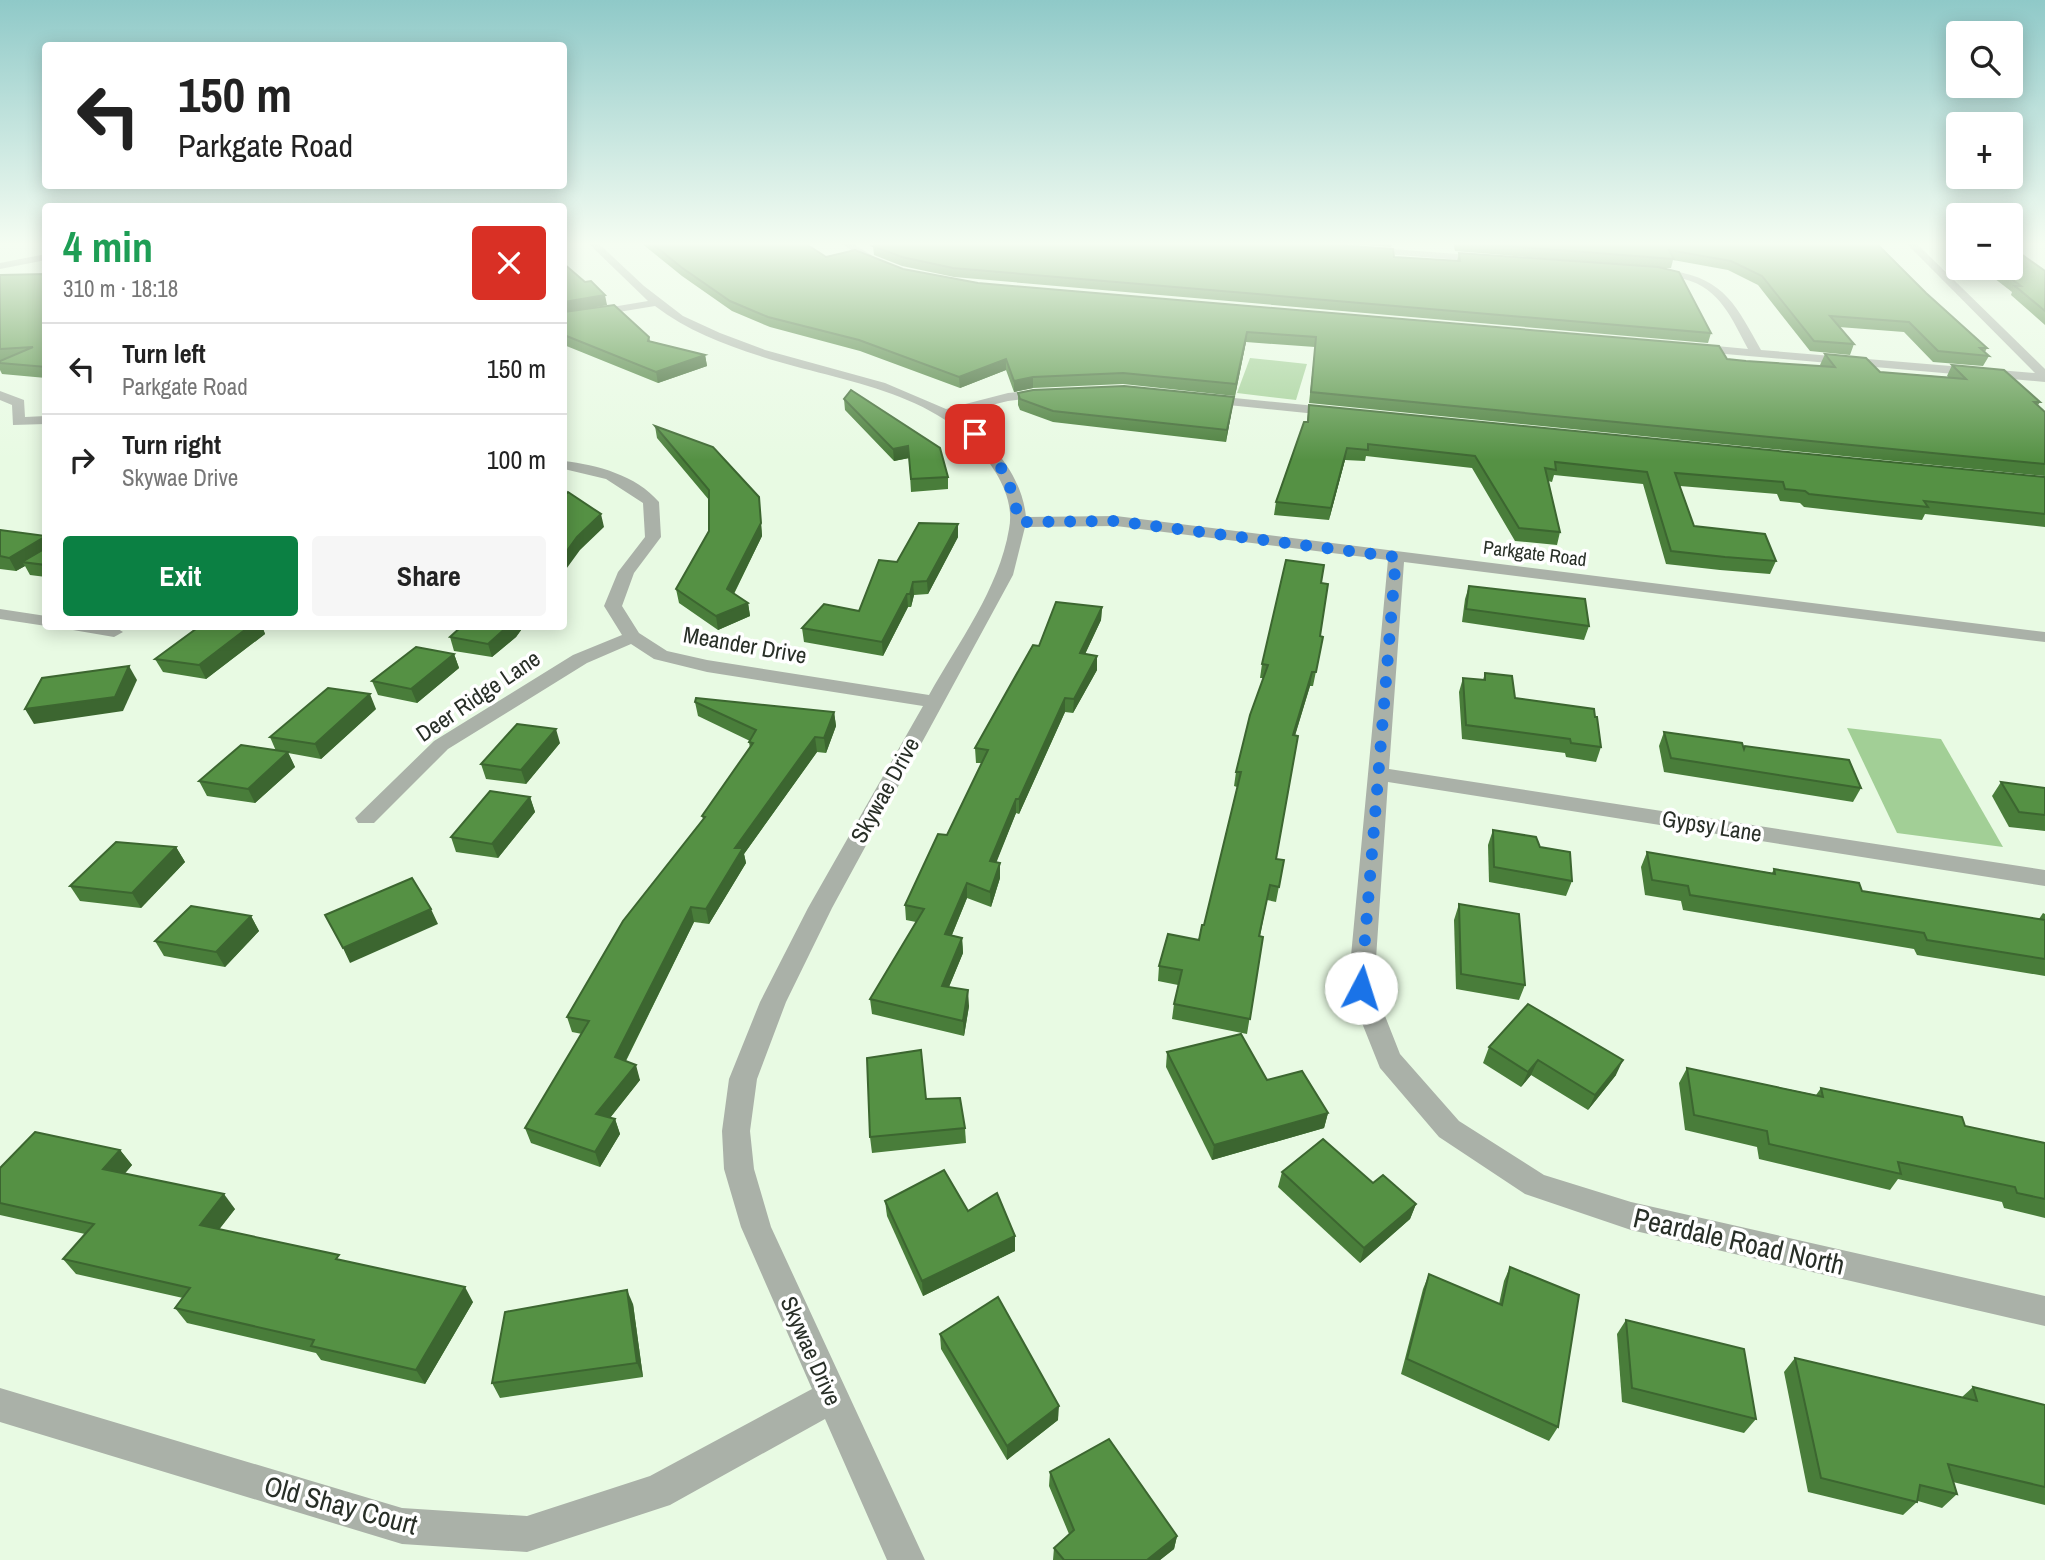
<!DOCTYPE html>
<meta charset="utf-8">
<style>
:root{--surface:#fff;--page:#f6f6f6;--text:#222;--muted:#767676;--line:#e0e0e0;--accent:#0b8043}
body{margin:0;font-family:"Archivo Narrow",sans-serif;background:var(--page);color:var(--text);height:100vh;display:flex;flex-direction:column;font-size:26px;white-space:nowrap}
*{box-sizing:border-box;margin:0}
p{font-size:23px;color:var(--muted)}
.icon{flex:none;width:38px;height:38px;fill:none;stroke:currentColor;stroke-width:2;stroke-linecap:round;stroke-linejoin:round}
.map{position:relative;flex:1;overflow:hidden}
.panel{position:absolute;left:42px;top:203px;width:525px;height:427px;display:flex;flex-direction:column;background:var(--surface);border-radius:7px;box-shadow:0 4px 18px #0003}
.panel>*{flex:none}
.hud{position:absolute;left:42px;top:42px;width:525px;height:147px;border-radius:7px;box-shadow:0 4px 18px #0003;background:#fff;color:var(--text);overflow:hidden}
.buttons{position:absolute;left:1946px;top:21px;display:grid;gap:14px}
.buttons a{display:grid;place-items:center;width:77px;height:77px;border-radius:7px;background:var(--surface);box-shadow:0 4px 18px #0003;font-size:35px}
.pin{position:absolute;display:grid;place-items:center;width:60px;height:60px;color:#fff;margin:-30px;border-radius:14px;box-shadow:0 4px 10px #0006}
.me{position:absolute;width:77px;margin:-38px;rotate:5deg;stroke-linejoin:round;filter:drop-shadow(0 0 5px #0008)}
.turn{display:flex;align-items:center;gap:24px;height:147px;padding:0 21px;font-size:32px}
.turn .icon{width:91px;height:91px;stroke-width:2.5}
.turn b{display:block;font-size:49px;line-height:60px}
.round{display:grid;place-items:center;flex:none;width:74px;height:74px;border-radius:7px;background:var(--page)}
.summary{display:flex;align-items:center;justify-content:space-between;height:119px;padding:0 21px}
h1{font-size:42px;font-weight:700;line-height:52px;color:#1e9e55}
.button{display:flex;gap:14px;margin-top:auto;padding:14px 21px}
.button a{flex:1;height:80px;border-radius:7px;background:var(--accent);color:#fff;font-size:28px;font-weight:700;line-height:80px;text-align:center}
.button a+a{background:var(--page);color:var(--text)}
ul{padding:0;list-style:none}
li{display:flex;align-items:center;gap:21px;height:91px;padding:0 21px;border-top:2px solid var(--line)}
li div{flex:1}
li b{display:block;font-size:26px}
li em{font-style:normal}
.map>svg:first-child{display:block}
.green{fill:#a2cf96}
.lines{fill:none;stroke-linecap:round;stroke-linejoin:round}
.minor{fill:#aab1a8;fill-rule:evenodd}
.wall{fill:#497d3a}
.shaded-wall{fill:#3c6630}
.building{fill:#559144;stroke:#3c6630;stroke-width:2}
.route{stroke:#1a73e8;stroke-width:12;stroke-dasharray:0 21.6}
.labels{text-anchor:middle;stroke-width:7;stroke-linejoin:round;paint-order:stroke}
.far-street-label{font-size:19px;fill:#282f27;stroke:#fff}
.street-label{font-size:23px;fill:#282f27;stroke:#fff}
.near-street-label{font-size:28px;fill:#282f27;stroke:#fff}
</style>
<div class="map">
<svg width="2045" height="1560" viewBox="0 0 2045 1560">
<rect width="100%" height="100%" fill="#e8fae3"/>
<g class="green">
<path d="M1250,358L1307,364L1296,400L1237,393Z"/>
<path d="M1847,728L1941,739L2003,847L1897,833Z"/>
</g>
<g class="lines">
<g class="minor">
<path d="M587,242H597L644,286L683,316L720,333L765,350L885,383L946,409L1008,393L1052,389V395L1008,401L955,414C989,438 1022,474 1026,517L1116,516L2045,632V642L1404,562L1389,769L2045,870V886L1388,782L1374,988L1400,1054L1459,1121L1544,1175L1631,1202L2045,1296V1326L1631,1230L1525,1194L1439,1137L1380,1068L1348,988L1388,560L1116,526L1025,527L1013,575L832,908L786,1002L757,1079L750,1131L754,1169L771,1227L925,1560H887L825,1419L670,1505L527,1552L402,1544L0,1422V1388L402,1508L527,1516L650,1476L812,1389L741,1227L724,1169L722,1131L729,1079L760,1002L808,908L923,706L707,672L654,659L631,644L587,663L448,749L374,823H358L355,818L434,741L573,655L622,635L604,606L618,572L645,537L643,503L606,479L564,469V461C597,465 636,475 659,502L661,537L634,573L622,606L639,633L667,651L707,660L929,695C958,643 999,589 1009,529C1013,509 1006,490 996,473C948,390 843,383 760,356C723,344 686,330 655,306L564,321V315L648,301Z"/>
<path d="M838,242H850L883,262L874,264Z"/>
<path d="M1905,242H1915L2045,369V382L1691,351L1689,348L1695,344L1748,349C1732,319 1720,288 1684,279C1672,277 1656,277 1647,271C1654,266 1664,269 1673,271C1725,279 1737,307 1761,350L2035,373Z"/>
<path d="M1366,247L1484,256L1489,259L1484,262L1362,252L1361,250Z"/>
<path d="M46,254V260L0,269V263Z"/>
<path d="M0,391L24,400L25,417L46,416V424L13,425L12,405L0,400Z"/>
<path d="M1204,395L1336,408L1343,412L1336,416L1199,402L1197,399Z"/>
<path d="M0,609L46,616V626L0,619Z"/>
<path d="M70,626H113L123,632L114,637L73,630Z"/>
</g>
</g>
<g class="wall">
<path d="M640,242H803L826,257L978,283L1746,361L1821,366L1820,365L1825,354L1880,372L1948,377L1947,376L1952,365L2040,402L2038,405L2045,412V476L1309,403L1315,347L1246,342L1235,396L1123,384L1033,388L1014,392L1006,370L960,388L860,351L770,327L732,311L682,276Z"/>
<path d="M889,242H1295L1394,257L1457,261L1459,253L1648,267L1455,251L1453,242H1881L1880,246L1926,293L1987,348L1985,352L1989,356L1983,366L1933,362L1904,332L1839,327L1854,344L1850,355L1810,351L1758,285L1728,270L1673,260L1671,268H1659L1711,333L1708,343L954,277L902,266L874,255L873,246L890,242Z"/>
<path d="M1324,242H1392L1391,247Z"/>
<path d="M1948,242H1958V250Z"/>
<path d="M564,264L607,305L573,311L649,337L650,341L705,355L707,366L658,383L564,345Z"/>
<path d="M1981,268H2011L2045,271V325L2011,295L2012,292Z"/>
<path d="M46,274V378L2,374L0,370V361L3,360H0V275Z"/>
<path d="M1018,393L1232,409L1226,442L1053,422L1020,410L1018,405Z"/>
<path d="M844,399L948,477V489L911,492L909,458L894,461L845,410Z"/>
<path d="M1309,405L2045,477V527L1925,514L1922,520L1884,516L1804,507L1800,503L1780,501L1777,494L1680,486L1694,526L1776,561L1770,574L1720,570L1666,564L1643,484L1554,475L1552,482L1548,481L1560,532L1557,545L1515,541L1472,468L1366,456L1365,461L1345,460L1329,520L1274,515L1276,502L1307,422Z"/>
<path d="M655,426L759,497L762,536L734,594L748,603L750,616L718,630L679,603L676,589L709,531V500L657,438Z"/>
<path d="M958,524V537L928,594L914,595L911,607H908L883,656L804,642L802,628L859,611L897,562Z"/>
<path d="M0,530L46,536V577L30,575L25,566L16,571L0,569Z"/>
<path d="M1321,583L1320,636L1323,637L1313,686H1310L1295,735L1276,859L1284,860L1276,902L1267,900L1260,936L1263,937L1247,1034L1172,1019L1174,1004L1178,985L1158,981L1159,966L1199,940L1204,925L1237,787L1234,786L1236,772L1263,678H1260L1262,664Z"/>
<path d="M1469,586L1589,626L1584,640L1462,622L1465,599Z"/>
<path d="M1102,607L1101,620L1085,654L1097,656V670L1073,713L1065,712L1019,814L1016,813L996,862L1000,878L991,907L967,898L952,935L962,938L963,953L949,987L969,1006L964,1036L872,1014L870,999L916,922L906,920L905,905L947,835L982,763H976L975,748L1039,646Z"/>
<path d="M200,626H262L265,634L206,679L163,672L155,659Z"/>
<path d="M462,626H524L516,637L492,657L454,651L450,637Z"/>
<path d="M454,654L459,668L417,703L378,695L372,681Z"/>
<path d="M1485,673L1515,698L1601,747L1596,762L1566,757L1565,753L1462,739L1459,692L1463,678L1483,680Z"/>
<path d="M695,702L834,712L836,726L826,753L817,752L744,854L746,863L709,924L694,922L626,1061L640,1080L610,1118L615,1119L620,1134L600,1167L531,1143L525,1128L582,1034L572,1032L567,1017L703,819L702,816L750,748L749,742L750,741L698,716Z"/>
<path d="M376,709L321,759L288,753L295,767L255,803L207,796L199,781L276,751L270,737Z"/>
<path d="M1664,732L1744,748L1861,788L1853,802L1664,772L1659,746Z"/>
<path d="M560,743L526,784L486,779L481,764Z"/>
<path d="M2001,782L2045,788V831L2009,827L1992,796Z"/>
<path d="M530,797L535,812L498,858L456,852L451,837Z"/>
<path d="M1493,830L1540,847L1572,881L1566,896L1489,882L1488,845Z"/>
<path d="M176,847L185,862L141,908L80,901L70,886Z"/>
<path d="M1647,852L1772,873L1774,869L1862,891L2039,919L2043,913L2045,914V976L1917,955L1914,949L1683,910L1681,901L1645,895L1641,867Z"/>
<path d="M1459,904L1525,985L1519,1000L1456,989L1454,920Z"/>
<path d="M251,916L259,931L225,967L164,956L155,941Z"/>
<path d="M1489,1047L1616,1075L1588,1110L1531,1075L1521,1087L1483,1063Z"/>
<path d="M1167,1052L1267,1080L1328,1113L1324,1128L1212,1160L1166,1067Z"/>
<path d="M1687,1068L1816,1095L1821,1088L1965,1126L2045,1143V1218L2004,1208L2002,1202L1898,1179L1890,1190L1759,1159L1757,1147L1685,1130L1679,1083Z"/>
<path d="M926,1099L965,1128L966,1143L872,1153L870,1137Z"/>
<path d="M120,1150L132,1165L125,1173L235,1209L219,1229L342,1260L473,1302L425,1384L321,1360L316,1353L187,1323L175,1308L183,1298L76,1274L63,1259L85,1234L0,1215V1168Z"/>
<path d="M1282,1172L1373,1183L1416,1204L1410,1219L1360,1263L1278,1187Z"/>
<path d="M885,1201L968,1211L1015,1236V1251L923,1296L887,1216Z"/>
<path d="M1510,1267L1558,1427L1549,1441L1401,1374L1423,1289L1429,1274L1499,1304L1504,1281Z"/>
<path d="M633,1304L643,1377L500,1398L492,1383Z"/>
<path d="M1626,1320L1756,1419L1744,1433L1622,1402L1617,1334Z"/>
<path d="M940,1334L1058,1420L1007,1460L941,1349Z"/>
<path d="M1795,1358L1962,1397L1973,1387L2045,1405V1505L1953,1482L1957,1494L1942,1508L1918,1501L1903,1515L1808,1492L1784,1372Z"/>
<path d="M1050,1472L1177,1536L1174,1549L1160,1560H1053L1054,1548L1069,1534L1049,1486Z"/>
</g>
<g class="shaded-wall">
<path d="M605,295L607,305L564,313V302Z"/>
<path d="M1247,332L1246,342L1235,396L1236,384Z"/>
<path d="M705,355L707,366L658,383L656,372Z"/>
<path d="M1006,359V370L960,388L959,377Z"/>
<path d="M1033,377V388L1014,392V381Z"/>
<path d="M1234,397L1232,409L1226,442L1227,430Z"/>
<path d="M908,446L909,458L894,461L893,449Z"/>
<path d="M1347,448L1345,460L1329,520L1331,508Z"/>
<path d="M759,497L762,536L729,603L727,589Z"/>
<path d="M601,514L604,527L580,550L564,572V555L577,537Z"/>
<path d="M958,524V537L928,594L927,581Z"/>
<path d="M46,536V553L22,562L25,566L16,571L9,558Z"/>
<path d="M913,582L914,595L911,607L910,594Z"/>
<path d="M907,594L908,607L883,656L882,642Z"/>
<path d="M748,603L750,616L718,630L716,616Z"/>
<path d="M1102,607L1101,620L1079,667L1080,653Z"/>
<path d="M250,626H262L265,634L206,679L199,665Z"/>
<path d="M508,626H524L516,637L492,657L488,644Z"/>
<path d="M454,654L459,668L417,703L411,689Z"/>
<path d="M1097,656V670L1073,713L1074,699Z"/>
<path d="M129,666L137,680L123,711L34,724L25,709Z"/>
<path d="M1312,672L1310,686L1291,749L1293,735Z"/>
<path d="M370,694L376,709L321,759L315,744Z"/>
<path d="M1065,698V712L1019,814V799Z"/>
<path d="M834,712L836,726L826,753L824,738Z"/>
<path d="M556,729L560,743L526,784L521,770Z"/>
<path d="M815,737L817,752L744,854L746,863L709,924L706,909L735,848Z"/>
<path d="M288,752L295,767L255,803L248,789Z"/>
<path d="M530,797L535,812L498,858L492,844Z"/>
<path d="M1016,799V813L991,876L990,861Z"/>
<path d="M176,847L185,862L141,908L132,893Z"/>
<path d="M1000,863V878L991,907L990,892Z"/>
<path d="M967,883V898L946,949L945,934Z"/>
<path d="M691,907L694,922L620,1072L615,1057Z"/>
<path d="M431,909L438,924L350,963L343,948Z"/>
<path d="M251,916L259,931L225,967L216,952Z"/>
<path d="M962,938L963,953L943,1001L942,986Z"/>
<path d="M968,990L969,1006L964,1036L963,1021Z"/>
<path d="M1538,1060L1531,1075L1521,1087L1528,1072Z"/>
<path d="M1623,1060L1616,1075L1588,1110L1595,1095Z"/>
<path d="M636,1065L640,1080L601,1129L596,1114Z"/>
<path d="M1328,1113L1324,1128L1212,1160L1214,1145Z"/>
<path d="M615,1119L620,1134L600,1167L595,1152Z"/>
<path d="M120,1150L132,1165L116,1184L103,1169Z"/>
<path d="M224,1194L235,1209L211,1240L200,1225Z"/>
<path d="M1416,1204L1410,1219L1360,1263L1364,1248Z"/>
<path d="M1015,1236V1251L923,1296L922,1281Z"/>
<path d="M465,1287L473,1302L425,1384L416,1370Z"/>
<path d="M627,1290L633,1304L643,1377L637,1363Z"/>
<path d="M1059,1406L1058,1420L1007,1460V1446Z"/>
<path d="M1177,1536L1174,1549L1160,1560H1147Z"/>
</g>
<g class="building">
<path d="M650,242H803L826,257L855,250L903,269L978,283L1719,346L1727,359L1746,361L1835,367L1825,354L1866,358L1880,372L1966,379L1952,365L2004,370L2040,402H2034L2045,412V464L1311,392L1316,337L1247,332L1236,384L1123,373L1033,377L1014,381L1006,359L959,377L859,340L768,317L730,301L681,267Z"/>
<path d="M893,242H1295L1393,249L1394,257L1460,261L1459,253L1658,267L1679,272L1711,333L953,268L902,257L873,246Z"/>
<path d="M1456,242H1875L1926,293L1987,348H1980L1989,356L1938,351L1909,322L1830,316L1854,344L1814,341L1762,276L1731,261L1669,250L1674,259Z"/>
<path d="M2011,247L2045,271V311L2015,286H2021L1997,268H2011Z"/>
<path d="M564,264L585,282L591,281L605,295L564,302Z"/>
<path d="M46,274V367L0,363V361L33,347L0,349V275Z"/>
<path d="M614,305L649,337L648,341L705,355L656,372L564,335V312Z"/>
<path d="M1124,386L1234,397L1227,430L1053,411L1020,399L1018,393L1033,390Z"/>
<path d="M851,390L940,448L948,477L911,479L908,446L893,449L844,399Z"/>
<path d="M1309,405L2045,477V514L1924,501L1928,507L1890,503L1809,494L1805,491L1785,489L1783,482L1675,473L1694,526L1765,534L1776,561L1725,557L1671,551L1647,472L1555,462L1556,470L1545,468L1560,532L1519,528L1475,456L1368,444V450L1347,448L1331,508L1276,502L1304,422H1308Z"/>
<path d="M655,426L713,447L759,497L761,523L727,589L748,603L716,616L676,589L709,531V490Z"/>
<path d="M568,492L601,514L577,537L564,555V496Z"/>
<path d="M919,523L958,524L927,581L913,582L910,594H907L882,642L802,628L824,604L859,611L879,560L897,562Z"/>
<path d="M0,530L46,536L9,558L0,556Z"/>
<path d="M46,548V565L22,562Z"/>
<path d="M1286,560L1324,565L1321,583L1328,584L1320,636L1323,637L1316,672H1312L1293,735L1298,736L1276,859L1284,860L1279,887L1270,885L1259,936L1263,937L1250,1019L1174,1004L1182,970L1159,966L1168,934L1199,940L1202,925H1204L1241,772H1236L1250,715L1268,665L1262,664Z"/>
<path d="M1469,586L1585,599L1589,626L1466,609Z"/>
<path d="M1056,602L1102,607L1080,653L1097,656L1074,699L1065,698L1019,799H1016L990,861L1000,863L990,892L967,883L945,934L962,938L942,986L968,990L963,1021L870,999L924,909L905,905L938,834L947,835L988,750L975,748L1033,645L1039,646Z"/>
<path d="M200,626H250L199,665L155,659Z"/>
<path d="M462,626H508L488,644L450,637Z"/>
<path d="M416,647L454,654L411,689L372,681Z"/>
<path d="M129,666L115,697L25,709L42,678Z"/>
<path d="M1485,673L1512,676L1515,698L1594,709L1595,717H1597L1601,747L1571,743L1570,739L1466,725L1463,678L1485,680Z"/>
<path d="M328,688L370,694L315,744L270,737Z"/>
<path d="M696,698L834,712L824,738L815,737L735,848H743L706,909L691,907L615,1057L636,1065L596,1114L615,1119L595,1152L525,1128L589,1021L567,1017L623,921L705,817L702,816L753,743L749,742L756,730L695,702Z"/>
<path d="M517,724L556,729L521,770L481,764Z"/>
<path d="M1664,732L1742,743L1744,749L1745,746L1849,760L1861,788L1671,758Z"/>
<path d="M241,745L288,752L248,789L199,781Z"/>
<path d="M2001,782L2045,788V815L2019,812Z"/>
<path d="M490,791L530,797L492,844L451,837Z"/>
<path d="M1493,830L1536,837L1540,847L1570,852L1572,881L1494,867Z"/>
<path d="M116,842L176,847L132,893L70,886Z"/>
<path d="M1647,852L1775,874L1774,869L1859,883L1862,891L2045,920V959L1927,940L1924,933L1690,895L1688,886L1652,880Z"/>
<path d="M412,878L431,909L343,948L325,915Z"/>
<path d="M1459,904L1519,914L1525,985L1461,974Z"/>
<path d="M191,906L251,916L216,952L155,941Z"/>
<path d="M1528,1004L1623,1060L1595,1095L1538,1060L1528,1072L1489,1047Z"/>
<path d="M1241,1034L1267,1080L1302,1071L1328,1113L1214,1145L1167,1052Z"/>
<path d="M921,1050L926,1099L960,1098L965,1128L870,1137L867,1058Z"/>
<path d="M1687,1068L1823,1097L1821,1088L1962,1117L1965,1126L2045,1143V1199L2017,1193L2015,1187L1898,1162L1901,1174L1769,1144L1767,1131L1694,1115Z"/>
<path d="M35,1132L120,1150L103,1169L224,1194L200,1225L339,1255L336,1259L465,1287L416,1370L311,1346L314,1340L175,1308L190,1288L63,1259L94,1224L0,1203V1168Z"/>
<path d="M1323,1139L1373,1183L1383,1175L1416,1204L1364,1248L1282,1172Z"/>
<path d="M944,1170L968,1211L997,1193L1015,1236L922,1281L885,1201Z"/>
<path d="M1510,1267L1579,1295L1558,1427L1407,1359L1429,1274L1502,1305Z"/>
<path d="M627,1290L637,1363L492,1383L505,1312Z"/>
<path d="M998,1297L1059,1406L1007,1446L940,1334Z"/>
<path d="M1626,1320L1744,1349L1756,1419L1632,1388Z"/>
<path d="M1795,1358L1977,1401L1973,1387L2045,1405V1487L1948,1464L1957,1494L1920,1485L1917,1502L1821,1478Z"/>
<path d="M1109,1439L1177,1536L1147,1560H1064L1054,1548L1074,1530L1050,1472Z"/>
</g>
<linearGradient id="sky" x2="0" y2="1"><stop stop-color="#8fc9c8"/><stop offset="0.53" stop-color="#f5fdf2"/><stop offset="1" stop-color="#f5fdf2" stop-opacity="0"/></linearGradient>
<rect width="2045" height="460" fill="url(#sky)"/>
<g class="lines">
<path class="route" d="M975,434C1003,465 1011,481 1019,522L1116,521L1396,557L1361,988"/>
</g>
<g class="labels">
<g class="far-street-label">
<text transform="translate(1535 553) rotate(7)" y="7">Parkgate Road</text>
</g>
<g class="street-label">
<text transform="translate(745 645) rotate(10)" y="8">Meander Drive</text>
<text transform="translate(478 696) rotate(-34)" y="8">Deer Ridge Lane</text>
<text transform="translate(885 790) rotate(-61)" y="8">Skywae Drive</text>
<text transform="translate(1712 826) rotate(9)" y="8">Gypsy Lane</text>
<text transform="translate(811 1351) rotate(66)" y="8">Skywae Drive</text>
</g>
<g class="near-street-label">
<text transform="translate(1739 1241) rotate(13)" y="10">Peardale Road North</text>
<text transform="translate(341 1505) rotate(15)" y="10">Old Shay Court</text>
</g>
</g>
</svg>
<div class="buttons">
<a><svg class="icon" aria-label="search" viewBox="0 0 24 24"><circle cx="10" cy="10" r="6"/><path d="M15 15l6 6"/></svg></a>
<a>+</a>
<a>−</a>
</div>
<div class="pin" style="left:975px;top:434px;background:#d93025"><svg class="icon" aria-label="arrive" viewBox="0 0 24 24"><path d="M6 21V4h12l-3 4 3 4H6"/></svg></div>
<svg class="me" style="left:1361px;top:988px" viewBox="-20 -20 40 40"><circle r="19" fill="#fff"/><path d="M0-13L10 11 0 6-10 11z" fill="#1a73e8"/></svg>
<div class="hud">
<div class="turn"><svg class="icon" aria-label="left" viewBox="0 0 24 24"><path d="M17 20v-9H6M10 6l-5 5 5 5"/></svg><div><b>150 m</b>Parkgate Road</div></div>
</div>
<section class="panel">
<div class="summary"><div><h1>4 min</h1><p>310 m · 18:18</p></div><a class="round" style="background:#d93025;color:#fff"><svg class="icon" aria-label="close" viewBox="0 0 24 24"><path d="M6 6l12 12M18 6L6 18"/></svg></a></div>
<ul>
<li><svg class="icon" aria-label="left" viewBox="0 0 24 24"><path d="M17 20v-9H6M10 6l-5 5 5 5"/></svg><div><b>Turn left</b><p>Parkgate Road</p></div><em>150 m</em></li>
<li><svg class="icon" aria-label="right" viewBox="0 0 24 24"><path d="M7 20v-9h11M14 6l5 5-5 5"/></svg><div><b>Turn right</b><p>Skywae Drive</p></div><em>100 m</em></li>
</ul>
<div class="button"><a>Exit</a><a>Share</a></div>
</section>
</div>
